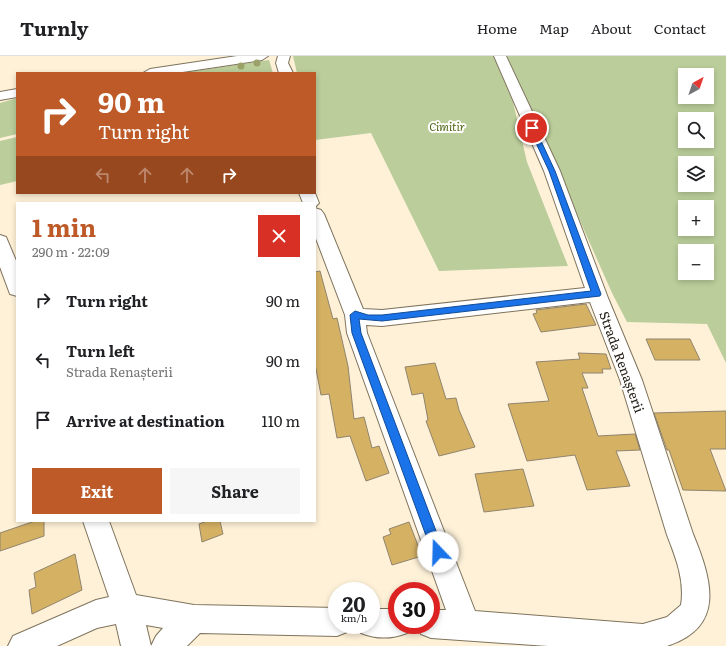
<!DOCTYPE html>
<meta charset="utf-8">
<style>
:root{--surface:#fff;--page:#f6f6f6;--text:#202124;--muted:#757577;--line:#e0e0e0;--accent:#be5a27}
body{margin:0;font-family:Literata,serif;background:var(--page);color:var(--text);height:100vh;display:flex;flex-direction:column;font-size:15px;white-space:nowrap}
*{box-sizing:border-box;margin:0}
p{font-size:13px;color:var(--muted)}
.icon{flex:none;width:22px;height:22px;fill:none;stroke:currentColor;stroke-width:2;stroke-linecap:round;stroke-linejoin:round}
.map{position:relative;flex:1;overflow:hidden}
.details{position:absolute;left:16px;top:146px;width:300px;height:320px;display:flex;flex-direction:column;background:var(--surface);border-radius:0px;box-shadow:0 2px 6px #0003}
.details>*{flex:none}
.banner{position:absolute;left:16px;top:16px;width:300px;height:122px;border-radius:0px;box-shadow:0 2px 6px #0003;background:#be5a27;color:#fff;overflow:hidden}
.needle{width:26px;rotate:40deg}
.fabs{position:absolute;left:678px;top:12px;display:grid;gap:8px}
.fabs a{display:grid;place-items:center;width:36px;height:36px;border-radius:0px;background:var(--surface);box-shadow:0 2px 6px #0003;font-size:20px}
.speed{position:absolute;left:328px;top:526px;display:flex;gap:8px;font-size:20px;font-weight:700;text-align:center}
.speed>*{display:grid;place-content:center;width:52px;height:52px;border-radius:50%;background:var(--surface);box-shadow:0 2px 6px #0003;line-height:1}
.speed small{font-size:10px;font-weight:400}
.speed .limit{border:6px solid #d22;background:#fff;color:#111}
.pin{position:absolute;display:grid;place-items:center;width:34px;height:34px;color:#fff;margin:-17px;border:2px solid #fff;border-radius:50%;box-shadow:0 1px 4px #0007}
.me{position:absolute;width:44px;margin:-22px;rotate:339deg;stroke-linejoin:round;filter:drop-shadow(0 0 3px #0008)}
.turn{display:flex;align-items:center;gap:14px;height:84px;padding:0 16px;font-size:18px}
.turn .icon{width:52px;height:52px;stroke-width:2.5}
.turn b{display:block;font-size:28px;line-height:34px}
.lanes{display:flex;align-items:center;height:38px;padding:0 16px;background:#0003;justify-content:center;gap:20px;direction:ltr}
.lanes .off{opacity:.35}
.round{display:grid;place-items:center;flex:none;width:42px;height:42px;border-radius:0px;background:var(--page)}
.summary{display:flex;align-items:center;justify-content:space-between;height:68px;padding:0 16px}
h1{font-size:24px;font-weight:700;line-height:30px;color:var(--accent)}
.primary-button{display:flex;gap:8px;margin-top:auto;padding:8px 16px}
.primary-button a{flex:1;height:46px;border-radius:0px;background:var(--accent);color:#fff;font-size:16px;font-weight:700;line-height:46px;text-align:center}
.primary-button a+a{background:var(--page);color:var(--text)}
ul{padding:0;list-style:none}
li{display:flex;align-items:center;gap:12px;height:60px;padding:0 16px}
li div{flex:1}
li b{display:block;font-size:15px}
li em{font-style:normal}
header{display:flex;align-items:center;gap:24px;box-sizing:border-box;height:56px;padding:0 20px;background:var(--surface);border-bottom:1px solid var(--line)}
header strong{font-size:19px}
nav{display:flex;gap:22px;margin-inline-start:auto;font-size:14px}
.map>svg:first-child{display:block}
.green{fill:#bacd9a;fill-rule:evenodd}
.building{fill:#d5b164;stroke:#90846d}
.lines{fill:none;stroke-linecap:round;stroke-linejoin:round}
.minor-casing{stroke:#7e735c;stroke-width:2}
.minor{fill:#fff;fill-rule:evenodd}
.tree{fill:#9ba168}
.route{fill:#1a73e8;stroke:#114b97}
.labels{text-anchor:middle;stroke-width:4;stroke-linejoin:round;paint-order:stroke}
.far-park-label{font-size:11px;font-style:italic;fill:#4a600c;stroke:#fff}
.street-label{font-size:13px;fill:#252017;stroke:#fff}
</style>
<header>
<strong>Turnly</strong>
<nav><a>Home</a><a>Map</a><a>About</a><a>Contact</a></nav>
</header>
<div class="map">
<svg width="726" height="590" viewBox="0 0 726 590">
<rect width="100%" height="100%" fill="#fef1d8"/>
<g class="green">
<path d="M293,0H493L513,46L527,106L568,210L439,215L371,77L315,84V17H297Z"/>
<path d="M507,0H726V307L707,268L627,266L612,237ZM685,19H707V41H685ZM685,63H707V85H685ZM685,107H707V129H685ZM685,151H707V173H685ZM685,195H707V217H685Z"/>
<path d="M269,4L273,17H181Z"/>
<path d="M17,42V78L0,82V47Z"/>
<path d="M17,81V125L0,129V85Z"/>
</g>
<g class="building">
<path d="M320,215L333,263L337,262L348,310L354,363L364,361L372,392L379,390L389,417L366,425L350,380L337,382L329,338L321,339L315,308V216Z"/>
<path d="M586,248L596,269L541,276L533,258L537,257L536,254Z"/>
<path d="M646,283H690L700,304H655Z"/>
<path d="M578,297L606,298L611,313H602L603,317H582L588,332H582L598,380L635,378L640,394L616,395L630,430L587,434L575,399L527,405L508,348L549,345L536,306L580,303Z"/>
<path d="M435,307L446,343L456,342L459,354L475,391L439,400L426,365L428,364L423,337L412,339L405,311Z"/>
<path d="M726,355V393H710L726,435L683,434L669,394H667L654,357Z"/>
<path d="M523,413L534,450L484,456L475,418Z"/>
<path d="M35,465H44V480L0,495V477Z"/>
<path d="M207,465H220L223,478L202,486L199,468Z"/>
<path d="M409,466L422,500L392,509L383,481L391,478L389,473Z"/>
<path d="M75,498L82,534L32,558L29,534L36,531L34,517Z"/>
</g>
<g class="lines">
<g class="minor-casing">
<g id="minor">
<path d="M237,0H268L262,4L176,17H143L150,13Z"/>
<path d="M278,0H290L288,7L293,17H279L276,7Z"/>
<path d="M494,0H506L560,115L608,242L642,324L693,478C712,524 726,571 667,590H548L431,582L421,578L417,569H431V554H446L347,277L345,259L315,180V152L321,154L324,158L363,253L382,254L585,232L544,115ZM590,246L620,324L667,479C676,502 685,525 681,549L667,561L643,568L475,555L367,277L366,269L382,270Z"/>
<path d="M17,33V41L0,44V36Z"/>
<path d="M299,137H315L319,147L315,151V147H303Z"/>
<path d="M0,179L6,181L17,207V240L10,238L0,211Z"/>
<path d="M83,465H109L136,539L194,549L337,552V569H350L347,576L337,580L200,577L187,590H151L156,580L163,572L146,569L151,590H121L116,568L97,572L57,590H8L13,580L96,544L109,541Z"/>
<path d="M371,553H397V569H411L407,577C392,583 376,583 361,577L357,569H371Z"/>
</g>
</g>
<use href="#minor" class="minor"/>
</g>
<g class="tree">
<circle cx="257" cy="7" r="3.5"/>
<circle cx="241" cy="10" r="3.5"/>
</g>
<path class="route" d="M532,70L535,72L555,115L601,238L600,240L382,265L359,263L361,277L444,496L442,500L438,502L434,500L432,496L352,277L350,259L355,255L368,259H382L591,235L549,115L529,72Z"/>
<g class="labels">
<g class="far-park-label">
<text x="447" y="75">Cimitir</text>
</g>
<g class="street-label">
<text transform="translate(622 306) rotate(70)" y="5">Strada Renașterii</text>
</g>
</g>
</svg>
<div class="fabs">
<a><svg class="needle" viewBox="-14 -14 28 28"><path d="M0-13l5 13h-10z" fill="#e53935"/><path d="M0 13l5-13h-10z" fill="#757577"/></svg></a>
<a><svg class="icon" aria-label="search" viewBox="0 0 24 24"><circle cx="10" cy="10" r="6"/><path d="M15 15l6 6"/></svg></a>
<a><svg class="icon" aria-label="layers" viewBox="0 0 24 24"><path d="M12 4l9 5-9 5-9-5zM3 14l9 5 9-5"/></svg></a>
<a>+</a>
<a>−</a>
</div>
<div class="speed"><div>20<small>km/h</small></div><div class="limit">30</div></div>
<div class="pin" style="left:532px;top:72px;background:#d93025"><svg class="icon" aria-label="arrive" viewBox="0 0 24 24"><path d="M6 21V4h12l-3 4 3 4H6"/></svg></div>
<svg class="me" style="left:438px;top:496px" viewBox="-20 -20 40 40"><circle r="19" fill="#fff"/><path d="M0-13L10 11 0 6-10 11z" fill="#1a73e8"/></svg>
<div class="banner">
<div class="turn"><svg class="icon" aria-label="right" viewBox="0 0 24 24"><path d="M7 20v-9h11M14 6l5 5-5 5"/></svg><div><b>90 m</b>Turn right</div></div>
<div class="lanes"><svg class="icon off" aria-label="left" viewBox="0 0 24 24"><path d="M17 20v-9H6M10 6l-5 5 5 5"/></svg><svg class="icon off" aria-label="ahead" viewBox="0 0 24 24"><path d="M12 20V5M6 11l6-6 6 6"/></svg><svg class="icon off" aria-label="ahead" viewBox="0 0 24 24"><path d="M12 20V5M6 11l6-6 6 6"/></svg><svg class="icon" aria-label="right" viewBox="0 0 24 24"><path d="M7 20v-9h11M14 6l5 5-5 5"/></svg></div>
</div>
<section class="details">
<div class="summary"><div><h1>1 min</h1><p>290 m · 22:09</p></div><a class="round" style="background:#d93025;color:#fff"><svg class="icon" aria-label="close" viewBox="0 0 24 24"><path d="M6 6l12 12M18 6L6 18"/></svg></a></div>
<ul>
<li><svg class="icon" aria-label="right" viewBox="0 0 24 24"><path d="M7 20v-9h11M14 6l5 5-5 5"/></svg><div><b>Turn right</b></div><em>90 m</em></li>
<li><svg class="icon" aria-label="left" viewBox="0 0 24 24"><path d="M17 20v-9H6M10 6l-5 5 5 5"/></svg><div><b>Turn left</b><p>Strada Renașterii</p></div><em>90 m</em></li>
<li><svg class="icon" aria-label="arrive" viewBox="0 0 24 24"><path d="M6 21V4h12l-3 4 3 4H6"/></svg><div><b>Arrive at destination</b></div><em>110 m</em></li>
</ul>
<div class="primary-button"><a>Exit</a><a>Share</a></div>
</section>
</div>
